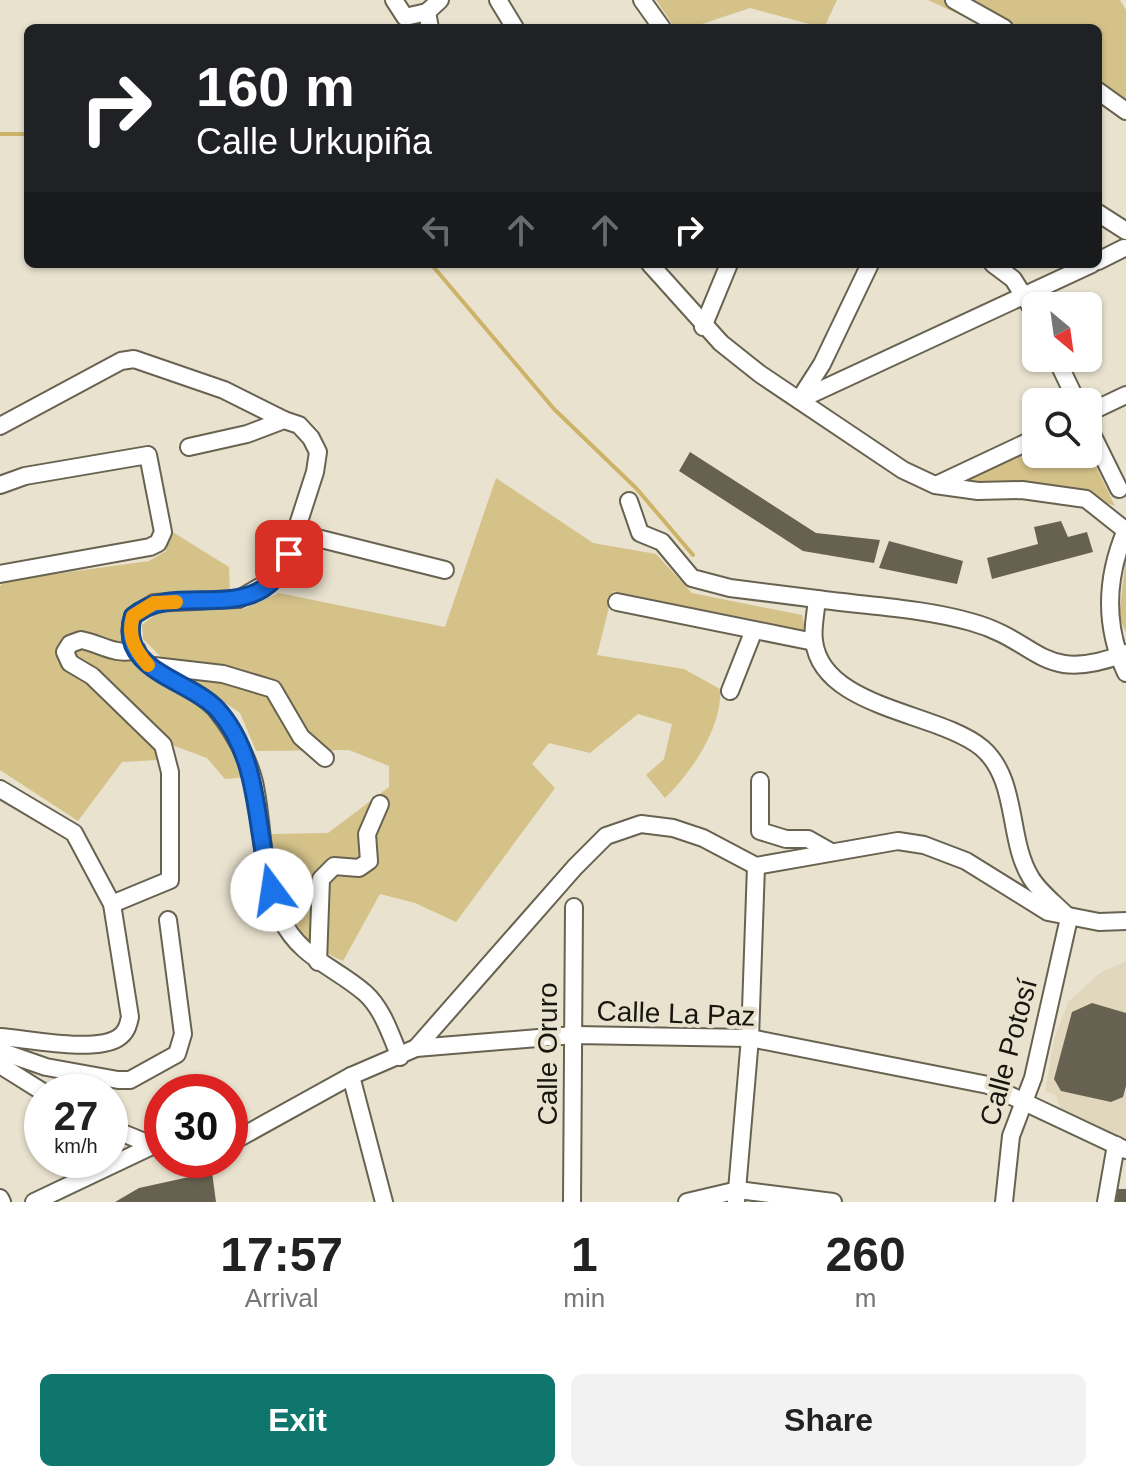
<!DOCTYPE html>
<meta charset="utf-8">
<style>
:root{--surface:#fff;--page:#f2f2f2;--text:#222;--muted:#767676;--accent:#0f766e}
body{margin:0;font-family:Arial,sans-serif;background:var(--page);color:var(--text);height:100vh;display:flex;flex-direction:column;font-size:30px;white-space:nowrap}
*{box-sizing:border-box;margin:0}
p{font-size:26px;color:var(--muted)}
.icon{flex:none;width:44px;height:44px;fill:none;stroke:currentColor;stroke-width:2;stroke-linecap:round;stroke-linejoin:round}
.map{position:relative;height:1202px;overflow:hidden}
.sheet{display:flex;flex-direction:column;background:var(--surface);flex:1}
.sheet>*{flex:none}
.guide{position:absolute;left:24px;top:24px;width:1078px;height:244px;border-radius:12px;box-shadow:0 2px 6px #0004;background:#202124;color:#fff;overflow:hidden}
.needle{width:52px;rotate:151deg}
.controls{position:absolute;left:1022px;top:292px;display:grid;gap:16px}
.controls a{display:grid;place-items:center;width:80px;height:80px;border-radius:12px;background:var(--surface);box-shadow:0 2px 6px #0004;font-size:40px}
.speed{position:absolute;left:24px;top:1074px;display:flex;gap:16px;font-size:40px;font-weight:700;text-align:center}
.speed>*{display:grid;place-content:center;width:104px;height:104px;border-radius:50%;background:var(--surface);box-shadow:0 2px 6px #0004;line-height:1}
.speed small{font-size:20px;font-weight:400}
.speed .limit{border:12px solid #d22;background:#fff;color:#111}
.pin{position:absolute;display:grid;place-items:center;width:68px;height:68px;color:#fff;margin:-34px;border-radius:16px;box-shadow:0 4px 12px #0006}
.me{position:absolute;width:88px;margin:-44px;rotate:346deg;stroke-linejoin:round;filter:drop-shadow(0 0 6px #0008)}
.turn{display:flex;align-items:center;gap:28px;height:168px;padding:0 40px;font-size:36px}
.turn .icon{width:104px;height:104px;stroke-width:2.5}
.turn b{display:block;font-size:56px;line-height:68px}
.lanes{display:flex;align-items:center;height:76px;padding:0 40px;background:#0003;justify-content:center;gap:40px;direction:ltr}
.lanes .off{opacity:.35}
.eta{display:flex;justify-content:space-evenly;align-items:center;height:136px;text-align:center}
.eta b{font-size:48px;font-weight:700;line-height:56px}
.primary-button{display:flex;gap:16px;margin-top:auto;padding:16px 40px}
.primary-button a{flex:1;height:92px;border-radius:12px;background:var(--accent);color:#fff;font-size:32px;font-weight:700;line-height:92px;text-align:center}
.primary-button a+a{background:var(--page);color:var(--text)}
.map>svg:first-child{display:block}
.built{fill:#e0d7bd}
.green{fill:#d5c289}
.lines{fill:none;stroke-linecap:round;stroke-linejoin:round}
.stream{stroke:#cdb367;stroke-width:4}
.building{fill:#676151}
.minor-casing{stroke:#686251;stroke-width:20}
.minor{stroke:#fff;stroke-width:16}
.route-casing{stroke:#114b97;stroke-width:20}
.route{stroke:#1a73e8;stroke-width:14}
.slow{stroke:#f59e0b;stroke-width:14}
.labels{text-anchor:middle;stroke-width:8;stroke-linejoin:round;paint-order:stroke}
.street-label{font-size:28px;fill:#17150e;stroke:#e9e2cf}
</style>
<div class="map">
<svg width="1126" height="1202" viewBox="0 0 1126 1202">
<rect width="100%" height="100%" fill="#e9e2cf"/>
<path class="built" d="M1126,961V1142L1060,1108L1056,1095L1045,1091L1054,1040L1068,1002L1100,973Z"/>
<g class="green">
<path d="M656,0H837L824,28L750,8L690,28H675Z"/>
<path d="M928,0H1120L1126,10V121L1098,101V28H988Z"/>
<path d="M1036,446V454H1088V450L1115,506L1082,494L970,483L966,479Z"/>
<path d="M496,478L593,543L656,554L692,593L802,615L806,631L613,591L597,655L684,669L720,689C723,726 691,773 665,798L646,775L664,759L672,724L638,714L590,753L549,743L532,764L555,788L456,922L415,903L380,894L343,961C284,936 281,891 271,834L328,833L389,787V766L349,750L256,751L240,713L168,664L143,639L142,625L157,613L243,609L279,593L445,627Z"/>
<path d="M171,531L229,567L230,594L144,605L130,655L154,681L198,705L217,725L247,777L225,779L207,758L172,745L157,760L122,762L78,821L0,770V586L5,581L149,561L166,551Z"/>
<path d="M1126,556V633L1119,617Z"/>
</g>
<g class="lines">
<g class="stream">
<path d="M0,134H28"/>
<path d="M431,264L554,409L636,488L693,555"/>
</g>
</g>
<g class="building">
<path d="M690,452L816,533L880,540L874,563L803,551L679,471Z"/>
<path d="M1061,521L1068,537L1087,532L1093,552L992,579L987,558L1038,544L1034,527Z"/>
<path d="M889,541L963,561L957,584L879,568Z"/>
<path d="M1092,1003L1126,1013V1086L1123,1097L1111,1102L1061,1091L1054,1079L1072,1012Z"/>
<path d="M212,1172L216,1202H115L139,1188Z"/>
<path d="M1118,1189H1126V1202H1116Z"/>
</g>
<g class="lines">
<g class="minor-casing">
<g id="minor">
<path d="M394,0L405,17L427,12"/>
<path d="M498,0L515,28"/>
<path d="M642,0L662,28"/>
<path d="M954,0L1004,28"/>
<path d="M430,28L427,12L440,0"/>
<path d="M1098,91L1126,111"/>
<path d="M1098,213L1126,231"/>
<path d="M1098,261L1124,248"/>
<path d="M650,264L721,343L760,374L903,470L935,485L978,491L1022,490L1086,499L1125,530"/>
<path d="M993,264L1013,279L1036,315"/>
<path d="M703,327L729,264"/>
<path d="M1056,358L1077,402"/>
<path d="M799,400L1092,264"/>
<path d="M799,400L822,364L870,264"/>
<path d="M1088,413L1126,395"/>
<path d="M0,426L121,361L134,359L224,390L284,420"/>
<path d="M1088,426L1119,489"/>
<path d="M189,447L247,434L284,420L299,425L311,438L318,452L315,472L282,574L239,599L154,603L133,616C116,672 194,679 218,712C233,731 248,758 254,782C264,827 260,875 281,918C299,957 335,967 365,993C383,1009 391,1036 400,1057"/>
<path d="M0,485L25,476L148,455L163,532L158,543L150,547L0,574"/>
<path d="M936,485L1036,438"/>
<path d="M629,501L640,533L662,542L692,578L730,588L817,599"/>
<path d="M1126,530C1106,577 1104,626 1126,673"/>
<path d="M297,533L445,570"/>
<path d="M617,602L814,642"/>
<path d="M154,666L223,674L273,689L301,737L325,758"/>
<path d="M730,691L754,630"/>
<path d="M760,781V831L786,839H808L831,852"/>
<path d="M0,789L74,833L112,904L130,1017C128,1026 126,1033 118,1038C94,1053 29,1039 0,1037"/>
<path d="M112,904L170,880V772L163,745L92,676L70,663L65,652L70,644L81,640C102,644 114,656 137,650"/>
<path d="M318,962L321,879L334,866L359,868L369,861L367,834L380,804"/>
<path d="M416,1048L575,867L606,836L641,824L673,828L703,838L756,866L898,841L924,845L966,861L1048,912L1099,922L1126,921"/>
<path d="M0,1051L46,1067L118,1080H130L177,1054L183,1034L168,920"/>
<path d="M0,1065L43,1092"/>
<path d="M351,1076L384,1202"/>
<path d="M110,1128L157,1147"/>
<path d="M230,1143L351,1076L416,1048L574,1035L750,1038L988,1085L1126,1150"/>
<path d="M0,1198L2,1202"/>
<path d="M34,1202L152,1146"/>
<path d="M572,1202L574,907"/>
<path d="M687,1202L738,1190L833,1202"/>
<path d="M736,1202L750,1038L756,866"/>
<path d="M1004,1202L1011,1136L1033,1078L1069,918C1057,905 1040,893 1031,878C1007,840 1019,780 982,748C939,712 822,709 814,641C812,628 816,612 817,599C867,606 922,608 971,622C1041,641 1040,686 1126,653"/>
<path d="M1106,1202L1116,1145"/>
</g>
</g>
<use href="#minor" class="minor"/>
</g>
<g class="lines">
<g class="route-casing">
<path id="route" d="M272,890C254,830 262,759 217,709C190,680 116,670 133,616C177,578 260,632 289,554"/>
</g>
<use href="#route" class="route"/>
<path class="slow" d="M148,665C135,650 127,636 133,616L154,603L176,602"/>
</g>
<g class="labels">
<g class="street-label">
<text transform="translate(676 1013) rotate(2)" y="10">Calle La Paz</text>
<text transform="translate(1008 1052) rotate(-75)" y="10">Calle Potosí</text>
<text transform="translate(547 1054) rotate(-90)" y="10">Calle Oruro</text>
</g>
</g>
</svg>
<div class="controls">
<a><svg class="needle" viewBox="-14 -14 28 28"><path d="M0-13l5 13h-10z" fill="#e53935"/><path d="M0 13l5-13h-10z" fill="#767676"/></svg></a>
<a><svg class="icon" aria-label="search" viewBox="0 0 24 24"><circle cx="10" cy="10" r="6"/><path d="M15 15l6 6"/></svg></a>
</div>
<div class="speed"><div>27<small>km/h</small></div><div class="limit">30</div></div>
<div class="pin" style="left:289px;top:554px;background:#d93025"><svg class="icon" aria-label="arrive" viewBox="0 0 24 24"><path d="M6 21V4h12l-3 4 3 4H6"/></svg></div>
<svg class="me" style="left:272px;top:890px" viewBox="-20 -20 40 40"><circle r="19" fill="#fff"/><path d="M0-13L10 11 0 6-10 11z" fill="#1a73e8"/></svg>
<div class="guide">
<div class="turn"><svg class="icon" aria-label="right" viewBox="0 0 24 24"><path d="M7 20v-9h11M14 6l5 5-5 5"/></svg><div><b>160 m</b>Calle Urkupiña</div></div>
<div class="lanes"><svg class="icon off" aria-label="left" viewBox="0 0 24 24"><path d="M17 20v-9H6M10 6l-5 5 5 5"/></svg><svg class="icon off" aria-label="ahead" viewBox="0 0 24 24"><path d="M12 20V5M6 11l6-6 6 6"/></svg><svg class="icon off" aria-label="ahead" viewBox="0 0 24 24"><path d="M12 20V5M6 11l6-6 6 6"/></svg><svg class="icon" aria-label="right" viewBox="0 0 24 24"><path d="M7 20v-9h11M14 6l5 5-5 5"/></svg></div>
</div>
</div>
<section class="sheet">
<div class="eta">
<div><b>17:57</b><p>Arrival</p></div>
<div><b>1</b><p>min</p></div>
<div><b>260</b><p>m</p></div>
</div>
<div class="primary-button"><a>Exit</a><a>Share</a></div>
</section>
